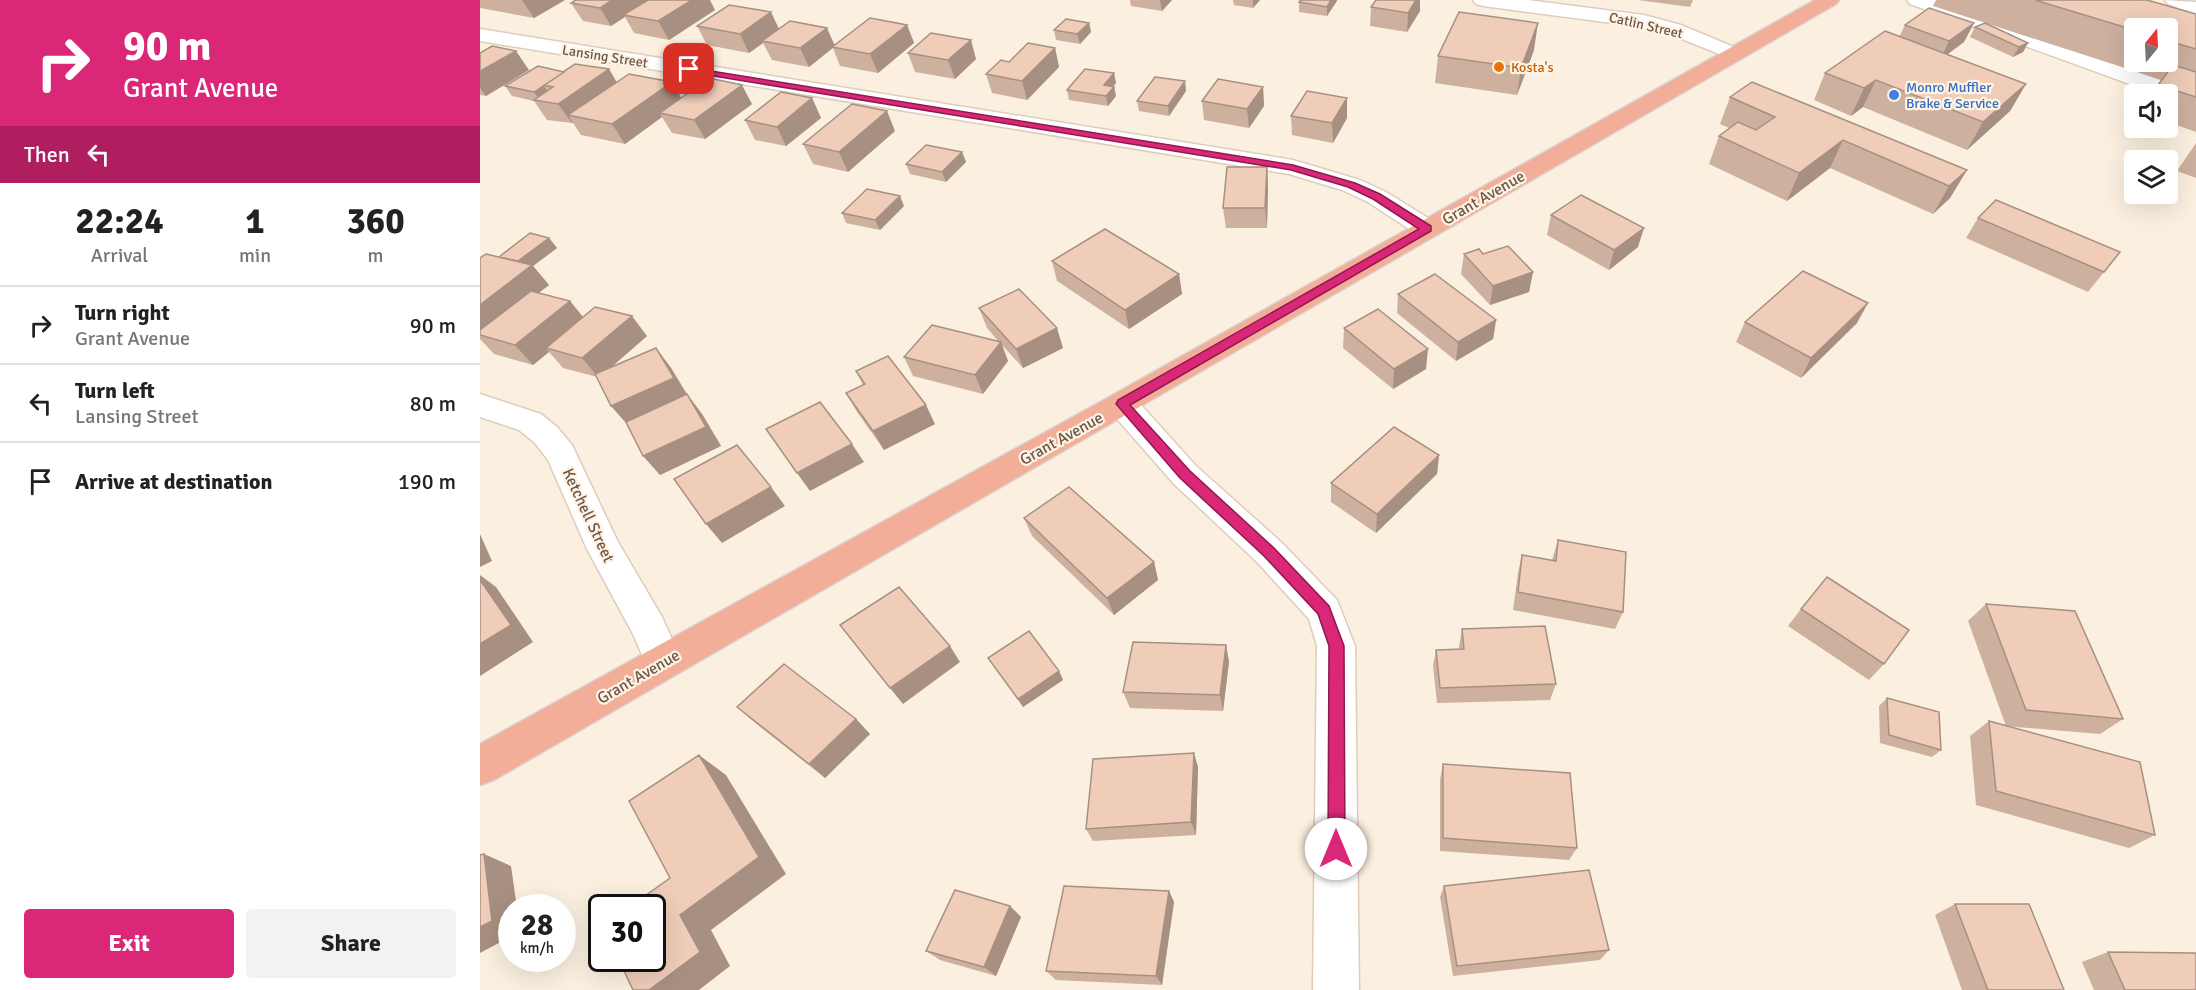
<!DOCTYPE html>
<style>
:root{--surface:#fff;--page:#f2f2f2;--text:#222;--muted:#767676;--line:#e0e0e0;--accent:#db2777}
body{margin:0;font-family:Signika,sans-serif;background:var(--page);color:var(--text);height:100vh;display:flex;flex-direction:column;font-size:22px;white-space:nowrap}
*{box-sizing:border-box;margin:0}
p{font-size:20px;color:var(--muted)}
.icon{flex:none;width:33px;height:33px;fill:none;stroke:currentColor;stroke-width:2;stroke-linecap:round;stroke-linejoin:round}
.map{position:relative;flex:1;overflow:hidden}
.panel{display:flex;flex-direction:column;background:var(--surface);width:480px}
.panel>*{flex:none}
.guide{background:#db2777;color:#fff;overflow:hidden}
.needle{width:39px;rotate:18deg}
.fabs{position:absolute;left:1644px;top:18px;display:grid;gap:12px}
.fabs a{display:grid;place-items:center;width:54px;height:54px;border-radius:6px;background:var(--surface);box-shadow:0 6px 24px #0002;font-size:30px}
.speed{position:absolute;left:18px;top:894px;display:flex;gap:12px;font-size:30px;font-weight:700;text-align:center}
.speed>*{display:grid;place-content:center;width:78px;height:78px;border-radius:50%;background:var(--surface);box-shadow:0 6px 24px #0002;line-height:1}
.speed small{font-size:15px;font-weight:400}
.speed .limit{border:3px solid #111;border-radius:9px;background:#fff;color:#111}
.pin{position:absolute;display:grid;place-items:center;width:51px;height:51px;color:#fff;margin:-26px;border-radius:12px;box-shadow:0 3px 9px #0006}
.me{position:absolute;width:66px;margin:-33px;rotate:0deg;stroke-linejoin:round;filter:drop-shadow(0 0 4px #0008)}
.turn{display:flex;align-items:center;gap:21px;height:126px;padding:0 24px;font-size:27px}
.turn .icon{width:78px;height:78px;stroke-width:2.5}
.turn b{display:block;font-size:42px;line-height:51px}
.then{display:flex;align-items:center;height:57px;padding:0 24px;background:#0003;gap:12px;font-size:22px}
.eta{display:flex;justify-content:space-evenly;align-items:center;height:102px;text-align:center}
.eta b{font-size:36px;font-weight:700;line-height:42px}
.cta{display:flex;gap:12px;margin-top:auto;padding:12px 24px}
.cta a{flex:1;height:69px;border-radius:6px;background:var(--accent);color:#fff;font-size:24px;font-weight:700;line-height:69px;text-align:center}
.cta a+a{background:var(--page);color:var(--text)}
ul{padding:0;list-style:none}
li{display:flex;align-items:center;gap:18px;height:78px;padding:0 24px;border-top:2px solid var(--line)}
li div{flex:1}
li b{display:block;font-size:22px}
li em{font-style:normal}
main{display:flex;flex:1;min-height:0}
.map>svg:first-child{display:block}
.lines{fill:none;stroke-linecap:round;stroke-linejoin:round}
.minor-casing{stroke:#deccbc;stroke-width:3}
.highway-casing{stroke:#dad3d0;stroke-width:3}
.minor{fill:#fff;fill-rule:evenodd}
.highway{fill:#f3ae99;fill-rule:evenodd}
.wall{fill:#ceb09f;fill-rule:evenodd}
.shaded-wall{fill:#a79082}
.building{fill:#efcdb9;stroke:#a79082;stroke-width:1.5}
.route{fill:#db2777;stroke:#8e194d;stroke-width:1.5}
.food-dot{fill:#e8710a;stroke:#fef4e5;stroke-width:2}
.shop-dot{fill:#3f7fe0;stroke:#fef4e5;stroke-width:2}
.labels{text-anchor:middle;stroke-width:4.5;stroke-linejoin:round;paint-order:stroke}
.far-street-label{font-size:14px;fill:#705649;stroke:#fef4e5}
.far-food-label{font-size:14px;fill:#c56008;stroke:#fef4e5;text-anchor:start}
.far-shop-label{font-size:14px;fill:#366cbe;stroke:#fef4e5;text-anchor:start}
.street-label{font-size:16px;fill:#705649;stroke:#fef4e5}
</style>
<main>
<section class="panel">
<div class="guide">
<div class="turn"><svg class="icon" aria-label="right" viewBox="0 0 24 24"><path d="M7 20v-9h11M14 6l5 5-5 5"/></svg><div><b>90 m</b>Grant Avenue</div></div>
<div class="then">Then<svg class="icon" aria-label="left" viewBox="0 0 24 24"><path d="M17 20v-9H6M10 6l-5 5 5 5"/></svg></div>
</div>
<div class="eta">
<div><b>22:24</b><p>Arrival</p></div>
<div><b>1</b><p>min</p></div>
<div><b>360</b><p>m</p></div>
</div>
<ul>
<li><svg class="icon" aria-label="right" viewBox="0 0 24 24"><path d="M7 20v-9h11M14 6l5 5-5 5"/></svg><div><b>Turn right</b><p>Grant Avenue</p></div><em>90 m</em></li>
<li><svg class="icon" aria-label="left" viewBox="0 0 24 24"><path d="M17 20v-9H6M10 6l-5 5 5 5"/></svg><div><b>Turn left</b><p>Lansing Street</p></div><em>80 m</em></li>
<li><svg class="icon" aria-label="arrive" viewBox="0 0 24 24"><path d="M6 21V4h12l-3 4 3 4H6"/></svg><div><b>Arrive at destination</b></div><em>190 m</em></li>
</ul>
<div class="cta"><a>Exit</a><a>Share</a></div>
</section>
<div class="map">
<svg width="1716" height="990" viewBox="0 0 1716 990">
<rect width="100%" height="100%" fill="#fbf0e0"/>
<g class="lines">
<g class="minor-casing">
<g id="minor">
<path d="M993,0H1048L1164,15L1201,25L1261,50L1265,54L1261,58L1254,60L1187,33L1163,27L1003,6L996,4Z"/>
<path d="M1427,0H1456L1716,93V108L1688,98V94H1677L1430,4Z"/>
<path d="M1685,0L1716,2V15L1688,4Z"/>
<path d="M0,29L813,160L880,180L906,192L956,223L960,229L956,235L947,237L938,235L888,202L862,190L809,174L0,41Z"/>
<path d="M642,393L653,396L716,466L801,542L857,600L875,646L879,990H833L837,646L829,619L777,562L694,484L631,412L627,404L631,396Z"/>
<path d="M0,394L61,414L77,427L92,445L138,542L182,617L202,662L196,674L183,679L170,674L153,634L107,549L68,460L55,443L39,430L0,417Z"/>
</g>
</g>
<g class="highway-casing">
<path id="highway" d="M1335,0H1359L1356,4L14,780L0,785V744L631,396Z"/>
</g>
<use href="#minor" class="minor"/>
<use href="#highway" class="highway"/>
</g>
<g class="wall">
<path d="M0,0H85L54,18L0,8Z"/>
<path d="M650,0H692L682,11L651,6Z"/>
<path d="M753,0H780L773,8L754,5Z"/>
<path d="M857,0L847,16L819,12V2Z"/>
<path d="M1158,0H1213L1210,7Z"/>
<path d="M1456,0H1667L1716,14V132L1688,122V94H1671L1682,80L1453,6ZM1654,28H1688V62H1654Z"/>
<path d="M91,3L235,10L189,40L154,33L145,17L131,26L103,21Z"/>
<path d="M891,7L940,11L927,32L890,26Z"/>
<path d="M609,23L611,32L600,44L576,40L574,30Z"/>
<path d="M1494,23L1484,42L1467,54L1546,84L1530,111L1487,150L1383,107L1371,116L1334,100L1345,73L1419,37L1425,25Z"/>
<path d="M427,25L434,43L398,73L360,66L353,48L329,67L292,60L283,43L269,53L227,45L217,26L299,29L355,45Z"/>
<path d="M1495,27L1548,43L1543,52L1533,57L1490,37Z"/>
<path d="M575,48L579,67L547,100L512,93L506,74L529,62Z"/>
<path d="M1054,50L1037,95L955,83L958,56Z"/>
<path d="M0,53L49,70L6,96L0,95Z"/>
<path d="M428,53L496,59L475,79L435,72Z"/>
<path d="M129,69L137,83L192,82L201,98L272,104L225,139L192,133L182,117L145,144L101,135L93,123H92L67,120L54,101L32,96L25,86L84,72Z"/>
<path d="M634,73L636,83L633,86L634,87L636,96L628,106L589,100L587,90Z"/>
<path d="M705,81L706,91L689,116L659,111L657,101Z"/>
<path d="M783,87L784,106L769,128L724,120L722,101Z"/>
<path d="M1250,97L1487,170L1470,198L1453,214L1350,168L1307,201L1229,164L1239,136L1249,128L1240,124Z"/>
<path d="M332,98L341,118L306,146L275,140L265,120Z"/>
<path d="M811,116L867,118L853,143L812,135Z"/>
<path d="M415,131L368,172L333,164L323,144Z"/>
<path d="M1716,143V178L1697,171Z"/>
<path d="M482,152L486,162L466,182L430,174L426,164Z"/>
<path d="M787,167L788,186L787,228H746L743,208Z"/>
<path d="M424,206L400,230L366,223L362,213Z"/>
<path d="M1071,215L1158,247L1129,270L1067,235Z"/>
<path d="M1498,218L1640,252L1608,292L1486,238Z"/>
<path d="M69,238L77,248L53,266L69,285L58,293L90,301L103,317L167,336L131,367L176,348L191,368L207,394L222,414L241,446L180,475L147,424L131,406L117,377L83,368L69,352L53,365L14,354L0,339V258L19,257Z"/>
<path d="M984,254L1053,272L1049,292L1010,305L981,274Z"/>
<path d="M572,261L699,274L702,294L649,329L577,281Z"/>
<path d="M918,294L1016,320L1013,339L976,361L917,313Z"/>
<path d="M499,308L583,348L543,368L522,345L528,361L503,394L433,376L424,357L518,341L507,328Z"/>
<path d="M1265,322L1377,323L1321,378L1256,342Z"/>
<path d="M864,328L946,369L913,389L863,348Z"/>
<path d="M376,371L455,424L404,450L377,412L366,393L383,385Z"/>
<path d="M959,455L957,474L896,533L851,502V483Z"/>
<path d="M544,518L674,562L678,580L634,615L552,536Z"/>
<path d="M1078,540L1143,612L1135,629L1033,610L1038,573L1042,555L1072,560Z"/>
<path d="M1506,604L1643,719L1620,734L1526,726L1488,621Z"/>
<path d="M1321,609L1404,664L1389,680L1308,626Z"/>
<path d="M982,629L1076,684L1070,700L957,703L953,666L956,650L979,649V646Z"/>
<path d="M746,645L749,662L743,711L650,708L643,692Z"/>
<path d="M508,658L579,671L583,680L543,707Z"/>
<path d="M1407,698L1461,750L1452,757L1400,743L1399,706Z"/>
<path d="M257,707L376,719L390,734L345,778L274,722Z"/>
<path d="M1509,721L1675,835L1649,848L1496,805L1490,736Z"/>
<path d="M963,764L1097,848L1089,860L960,851V779Z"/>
<path d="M718,767L716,835L613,841L606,829Z"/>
<path d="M964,886L1129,950L1120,960L973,976L960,897Z"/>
<path d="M689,891L694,902L682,985L576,980L566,971Z"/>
<path d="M1475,904L1584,990H1482L1455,915Z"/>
<path d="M530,906L541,917L516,976L460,960L446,951Z"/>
<path d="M1628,952L1716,990H1614L1602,962Z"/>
</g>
<g class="shaded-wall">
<path d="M42,0H85L54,18Z"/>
<path d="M132,0H170L143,15L145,17L131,26L120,8Z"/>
<path d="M212,0H230L235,10L189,40L178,21Z"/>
<path d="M680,0H692L682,11Z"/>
<path d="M773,0H780L773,8Z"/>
<path d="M851,0H857V1L847,16V7Z"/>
<path d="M936,0H940V11L927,32L928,13Z"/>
<path d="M291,12L300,31L282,41L283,43L269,53L260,34Z"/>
<path d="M609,23L611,32L600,44L597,34Z"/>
<path d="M1058,23L1054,50L1037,95L1041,68Z"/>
<path d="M1494,23L1484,42L1460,60L1469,41Z"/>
<path d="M427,25L434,43L398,73L390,54Z"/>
<path d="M347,28L355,46L329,67L320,48Z"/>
<path d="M491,40L496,59L475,79L468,60Z"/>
<path d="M1548,43L1543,52L1533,57L1539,47Z"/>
<path d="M575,48L579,67L547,100L542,81Z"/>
<path d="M36,51L49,70L6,96L0,88V71Z"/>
<path d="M129,69L140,88L88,115L93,123H92L78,104Z"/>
<path d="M634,73L636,83L626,95L624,85Z"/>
<path d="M1396,80L1383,107L1371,116L1384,88Z"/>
<path d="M705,81L706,91L689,116L688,106Z"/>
<path d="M192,82L203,101L180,113L182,117L145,144L132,124Z"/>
<path d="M1546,84L1530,111L1487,150L1503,122Z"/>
<path d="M262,85L272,104L225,139L214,120Z"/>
<path d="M64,86L71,96L60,101L54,92Z"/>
<path d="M634,87L636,96L628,106L626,96Z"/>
<path d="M783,87L784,106L769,128L767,109Z"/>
<path d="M332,98L341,118L306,146L297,127Z"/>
<path d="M867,98V118L853,143L852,123Z"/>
<path d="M407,111L415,131L368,172L359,152Z"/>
<path d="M1363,140L1350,168L1307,201L1319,173Z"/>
<path d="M482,152L486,162L466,182L462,172Z"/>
<path d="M787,167L788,186L787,228L785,208Z"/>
<path d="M1487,170L1470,198L1453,214L1469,186Z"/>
<path d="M420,196L424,206L400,230L395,220Z"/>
<path d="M1164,228L1158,247L1129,270L1134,250Z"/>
<path d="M69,238L77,248L53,266L69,285L3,336L0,335V305L38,261Z"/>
<path d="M1053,272L1049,292L1010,305L1013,286Z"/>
<path d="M699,274L702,294L649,329L645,310Z"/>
<path d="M90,301L106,321L66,348L69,352L53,365L35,345Z"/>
<path d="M1388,303L1377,323L1321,378L1331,358Z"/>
<path d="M152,316L167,336L119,378L102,358Z"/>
<path d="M1016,320L1013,339L976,361L978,342Z"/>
<path d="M577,328L583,348L543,368L536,349Z"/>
<path d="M521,342L528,361L503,394L495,375Z"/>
<path d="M176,348L191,368L209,398L148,425L131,406Z"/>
<path d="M948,349L946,369L913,389L914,369Z"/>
<path d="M207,394L222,414L241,446L180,475L163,456Z"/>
<path d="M446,405L455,424L404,450L393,431Z"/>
<path d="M372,444L384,462L330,491L317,473Z"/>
<path d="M959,455L957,474L896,533L897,514Z"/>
<path d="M291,487L305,506L242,543L226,524Z"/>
<path d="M0,534L12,561L0,567Z"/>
<path d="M674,562L678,580L634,615L627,598Z"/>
<path d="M0,575L16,587L53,642L0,676Z"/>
<path d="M746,645L749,662L743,711L740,695Z"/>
<path d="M470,646L480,662L423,704L410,688Z"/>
<path d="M579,671L583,680L543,707L538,699Z"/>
<path d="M376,719L390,734L345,778L329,764Z"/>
<path d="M714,753L718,767L716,835L711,822Z"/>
<path d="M219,755L246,775L306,874L231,930L250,966L219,990H169L200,915Z"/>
<path d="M4,854L31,866L37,908H32V936L0,953V927Z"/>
<path d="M689,891L694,902L682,985L676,976Z"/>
<path d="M530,906L541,917L516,976L504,967Z"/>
</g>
<g class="building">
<path d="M96,0H132L120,8L91,3Z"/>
<path d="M168,0H212L178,21L143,15Z"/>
<path d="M821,0H851L847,7L819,2Z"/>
<path d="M896,0H936L928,13L891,7Z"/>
<path d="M1555,0H1667L1716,14V49L1688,41V28H1654V30Z"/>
<path d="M249,5L291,12L260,34L217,26Z"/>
<path d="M1449,8L1494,23L1469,41L1425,25Z"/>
<path d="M979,12L1058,23L1041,68L958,56Z"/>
<path d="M390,18L427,25L390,54L352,47Z"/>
<path d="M586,19L609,23L597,34L574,30Z"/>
<path d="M310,21L347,28L320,48L282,41Z"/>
<path d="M1505,23L1548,43L1539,47L1495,27Z"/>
<path d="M1405,31L1546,84L1503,122L1396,80L1384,88L1345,73Z"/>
<path d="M451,33L491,40L468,60L428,53Z"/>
<path d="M548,43L575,48L542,81L506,74L521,60L529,62Z"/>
<path d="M12,46L36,51L0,71V53Z"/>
<path d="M95,64L129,69L78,104L54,100L73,87L63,85Z"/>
<path d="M1693,65L1716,72V97L1678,85Z"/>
<path d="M58,66L84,72L54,92L25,86Z"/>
<path d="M605,69L634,73L624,85L634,87L626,96L587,90Z"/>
<path d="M149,74L192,82L132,124L88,115Z"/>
<path d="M675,77L705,81L688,106L657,101Z"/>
<path d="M229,78L262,85L214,120L180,113Z"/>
<path d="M738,79L783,87L767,109L722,101Z"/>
<path d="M1272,82L1487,170L1469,186L1363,140L1319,173L1239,136L1258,122L1276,130L1295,117L1250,97Z"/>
<path d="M827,91L867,98L852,123L811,116Z"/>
<path d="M301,92L332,98L297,127L265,120Z"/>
<path d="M372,104L407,111L359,152L323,144Z"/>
<path d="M446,145L482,152L462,172L426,164Z"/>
<path d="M747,167H787L785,208H743Z"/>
<path d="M387,189L420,196L395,220L362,213Z"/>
<path d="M1101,195L1164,228L1134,250L1071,215Z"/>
<path d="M1516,200L1640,252L1624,272L1498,218Z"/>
<path d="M625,229L699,274L645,310L572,261Z"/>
<path d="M50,233L69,238L38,261L19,257Z"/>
<path d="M1028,246L1053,272L1013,286L984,254L999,249L1003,254Z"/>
<path d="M6,254L52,265L0,305V258Z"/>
<path d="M1323,271L1388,303L1331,358L1265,322Z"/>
<path d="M955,274L1016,320L978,342L918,294Z"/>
<path d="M539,289L577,328L536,349L499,308Z"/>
<path d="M51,291L90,301L35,345L0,335V330Z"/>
<path d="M115,307L152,316L102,358L66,348Z"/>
<path d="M898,309L948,349L914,369L864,328Z"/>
<path d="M452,325L521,342L495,375L424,357Z"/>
<path d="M176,348L194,378L131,406L115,374Z"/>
<path d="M408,356L446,405L393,431L366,393L385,384L376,371Z"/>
<path d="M207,394L226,427L163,456L146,422Z"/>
<path d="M340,402L372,444L317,473L286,429Z"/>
<path d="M914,427L959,455L897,514L851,483Z"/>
<path d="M257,445L291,487L226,524L194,479Z"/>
<path d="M589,487L674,562L627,598L544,518Z"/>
<path d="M1078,540L1146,552L1143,612L1038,592L1042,555L1076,561Z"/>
<path d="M1347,577L1429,630L1404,664L1321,609Z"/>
<path d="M0,580L31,625L0,644Z"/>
<path d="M419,587L470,646L410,688L360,625Z"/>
<path d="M1506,604L1595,611L1643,719L1546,710Z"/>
<path d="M1065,626L1076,684L960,688L956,650L984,649L982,629Z"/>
<path d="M549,631L579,671L538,699L508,658Z"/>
<path d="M653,642L746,645L740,695L643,692Z"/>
<path d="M304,664L376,719L329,764L257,707Z"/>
<path d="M1407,698L1459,712L1461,750L1409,735Z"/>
<path d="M1509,721L1660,762L1675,835L1516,791Z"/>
<path d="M714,753L711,822L606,829L613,759Z"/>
<path d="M219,755L279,857L200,915L220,952L169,990H153L138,958H172V908H148L190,878L149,801Z"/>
<path d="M963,764L1090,773L1097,848L963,838Z"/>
<path d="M4,854L12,921L0,927V855Z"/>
<path d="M1109,870L1129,950L977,966L964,886Z"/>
<path d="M584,886L689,891L676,976L566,971Z"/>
<path d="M475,890L530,906L504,967L446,951Z"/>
<path d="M1475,904H1549L1584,990H1508Z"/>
<path d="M1628,952L1716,953V990H1645Z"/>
</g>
<path class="route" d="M206,67L813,165L875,183L900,194L951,226V231L650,405L710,471L794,548L849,606L864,646L865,849L863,855L856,858L850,855L848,849L849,646L838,614L784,556L700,478L636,404L638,400L939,229L893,199L868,187L811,170L209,72L205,69Z"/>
<circle class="food-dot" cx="1019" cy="67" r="6"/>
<circle class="shop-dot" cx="1414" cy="95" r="6"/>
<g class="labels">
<g class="far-street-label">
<text transform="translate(1166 25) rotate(13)" y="5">Catlin Street</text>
<text transform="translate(125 56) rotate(9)" y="5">Lansing Street</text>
</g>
<g class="far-food-label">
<text x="1031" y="72">Kosta's</text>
</g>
<g class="far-shop-label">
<text x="1426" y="92">Monro Muffler<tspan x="1426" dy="16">Brake &amp; Service</tspan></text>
</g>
<g class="street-label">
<text transform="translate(1003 197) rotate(-30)" y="6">Grant Avenue</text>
<text transform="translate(581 438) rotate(-29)" y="6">Grant Avenue</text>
<text transform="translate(109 515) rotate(65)" y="6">Ketchell Street</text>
<text transform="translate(158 676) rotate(-30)" y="6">Grant Avenue</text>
</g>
</g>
</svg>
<div class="fabs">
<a><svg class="needle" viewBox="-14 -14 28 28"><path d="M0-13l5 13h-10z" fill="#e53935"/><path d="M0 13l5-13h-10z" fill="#767676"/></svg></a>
<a><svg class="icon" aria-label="sound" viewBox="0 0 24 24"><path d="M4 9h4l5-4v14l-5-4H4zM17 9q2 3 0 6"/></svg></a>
<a><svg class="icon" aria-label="layers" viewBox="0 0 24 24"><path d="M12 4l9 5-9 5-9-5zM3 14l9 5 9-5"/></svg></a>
</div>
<div class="speed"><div>28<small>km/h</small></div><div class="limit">30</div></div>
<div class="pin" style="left:209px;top:69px;background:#d93025"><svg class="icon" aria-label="arrive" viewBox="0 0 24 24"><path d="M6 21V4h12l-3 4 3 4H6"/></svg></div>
<svg class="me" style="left:856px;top:849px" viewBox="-20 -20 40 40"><circle r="19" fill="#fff"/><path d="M0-13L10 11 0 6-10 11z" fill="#db2777"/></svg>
</div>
</main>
